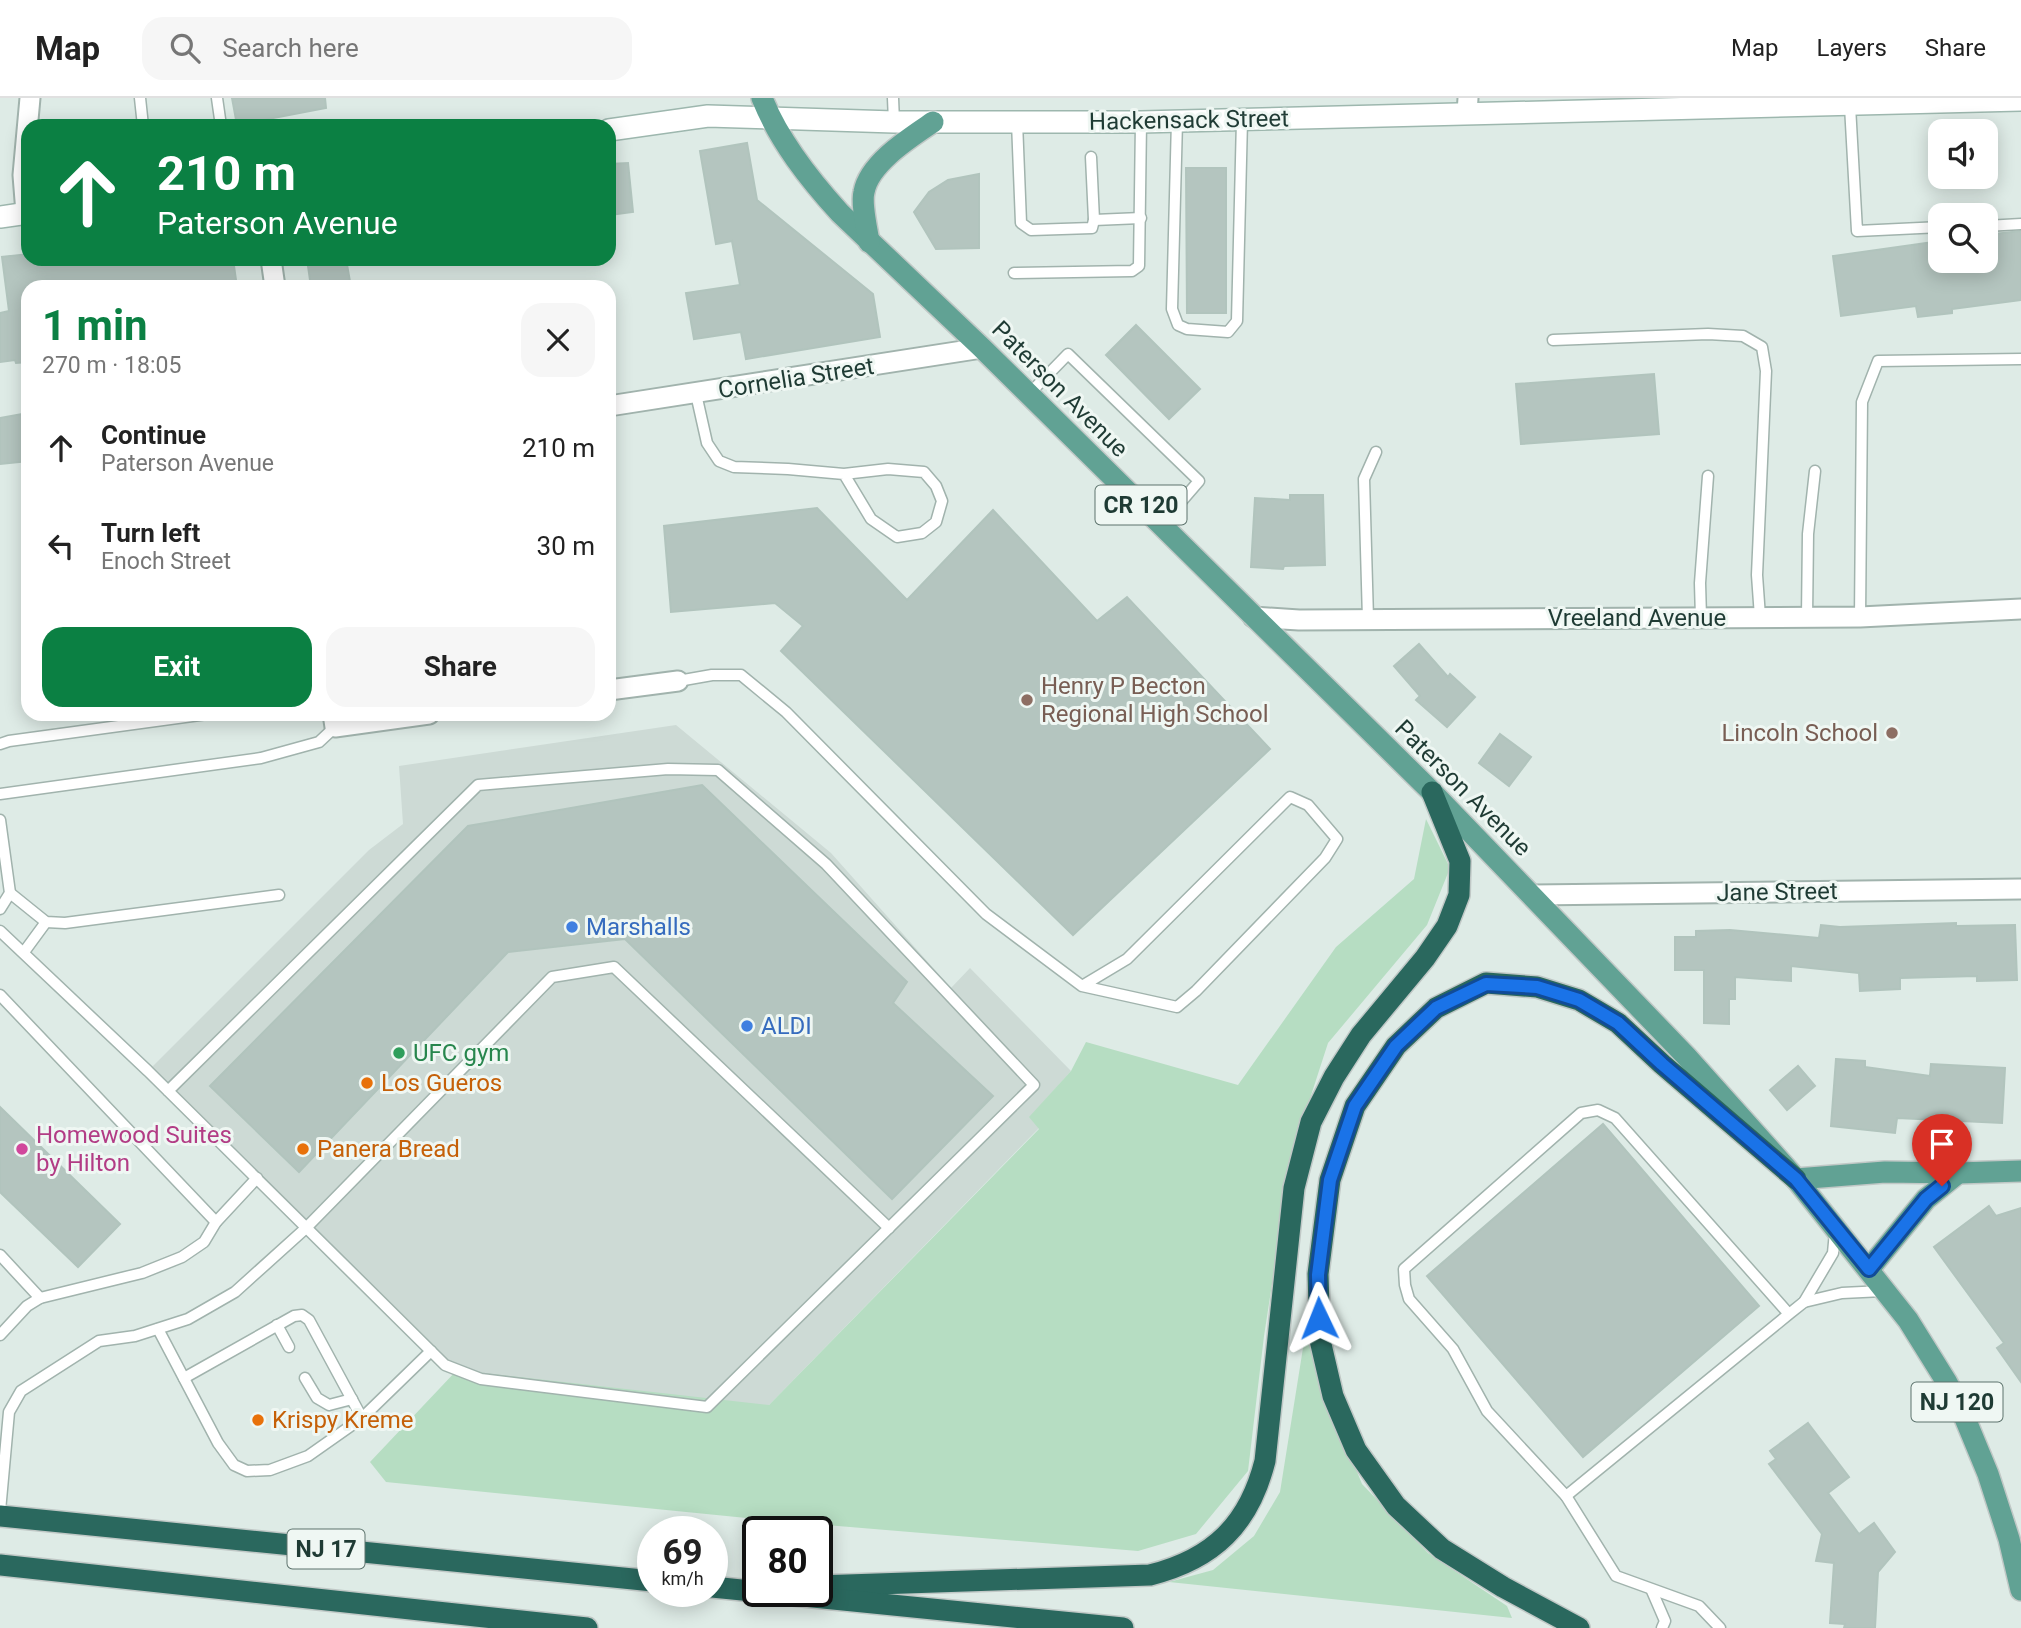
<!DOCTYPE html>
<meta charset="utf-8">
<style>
:root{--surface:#fff;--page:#f6f6f6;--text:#222;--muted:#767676;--line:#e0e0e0;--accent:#0b8043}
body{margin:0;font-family:Roboto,sans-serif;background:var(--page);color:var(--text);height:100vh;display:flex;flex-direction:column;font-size:26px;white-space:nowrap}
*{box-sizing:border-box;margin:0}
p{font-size:23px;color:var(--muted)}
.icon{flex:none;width:38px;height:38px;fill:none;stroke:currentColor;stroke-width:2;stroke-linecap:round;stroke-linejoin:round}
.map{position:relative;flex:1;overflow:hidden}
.panel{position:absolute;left:21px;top:182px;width:595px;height:441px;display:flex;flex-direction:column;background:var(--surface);border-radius:21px;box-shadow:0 4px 18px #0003}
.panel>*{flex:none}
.top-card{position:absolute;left:21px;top:21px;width:595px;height:147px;border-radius:21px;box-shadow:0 4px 18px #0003;background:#0b8043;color:#fff;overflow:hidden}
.fabs{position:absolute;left:1928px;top:21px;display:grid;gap:14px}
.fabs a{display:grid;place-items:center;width:70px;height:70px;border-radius:14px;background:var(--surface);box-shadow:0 4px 18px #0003;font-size:35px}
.speed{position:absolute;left:637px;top:1418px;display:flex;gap:14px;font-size:35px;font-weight:700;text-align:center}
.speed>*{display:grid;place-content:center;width:91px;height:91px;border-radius:50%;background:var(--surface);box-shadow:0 4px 18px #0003;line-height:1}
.speed small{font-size:18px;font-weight:400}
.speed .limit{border:4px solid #111;border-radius:10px;background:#fff;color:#111}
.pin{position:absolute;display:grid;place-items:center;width:60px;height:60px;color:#fff;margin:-72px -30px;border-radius:50% 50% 50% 0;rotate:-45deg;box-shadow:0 0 7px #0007}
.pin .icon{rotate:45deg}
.me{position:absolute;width:77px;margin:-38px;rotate:358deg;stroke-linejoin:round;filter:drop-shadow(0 0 5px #0008)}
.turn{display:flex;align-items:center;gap:24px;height:147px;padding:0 21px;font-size:32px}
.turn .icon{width:91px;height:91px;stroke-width:2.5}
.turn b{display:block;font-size:49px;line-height:60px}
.round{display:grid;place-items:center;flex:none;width:74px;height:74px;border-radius:21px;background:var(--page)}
.overview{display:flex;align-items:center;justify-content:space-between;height:119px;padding:0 21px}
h1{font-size:42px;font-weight:700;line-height:52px;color:var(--accent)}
.primary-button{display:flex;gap:14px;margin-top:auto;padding:14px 21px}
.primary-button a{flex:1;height:80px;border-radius:21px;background:var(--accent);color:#fff;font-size:28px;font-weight:700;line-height:80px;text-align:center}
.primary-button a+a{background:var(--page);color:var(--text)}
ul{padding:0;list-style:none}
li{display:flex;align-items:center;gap:21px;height:98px;padding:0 21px}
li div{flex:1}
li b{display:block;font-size:26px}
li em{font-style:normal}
header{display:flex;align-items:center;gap:42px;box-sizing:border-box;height:98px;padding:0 35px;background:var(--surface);border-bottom:2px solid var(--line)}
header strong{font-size:33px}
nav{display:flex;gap:38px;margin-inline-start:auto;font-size:24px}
.search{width:490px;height:63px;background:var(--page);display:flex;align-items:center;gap:18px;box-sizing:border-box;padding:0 24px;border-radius:21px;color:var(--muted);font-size:26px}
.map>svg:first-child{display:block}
.built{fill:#cddad5}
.green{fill:#b6ddc2}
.building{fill:#b4c5bf;stroke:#b1c4bd;stroke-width:2}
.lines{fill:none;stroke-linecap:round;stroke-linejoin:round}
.lane-casing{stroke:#a1b3ad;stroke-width:13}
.street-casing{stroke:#a1b3ad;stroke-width:23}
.secondary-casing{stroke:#9db7ae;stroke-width:24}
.primary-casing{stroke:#c0c8c6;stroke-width:24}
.highway-casing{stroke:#c0c8c6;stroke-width:24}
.lane{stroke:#fff;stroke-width:10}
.street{stroke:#fff;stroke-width:19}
.secondary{stroke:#fff;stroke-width:21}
.primary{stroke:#61a294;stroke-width:21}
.highway{stroke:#2a685e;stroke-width:21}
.route-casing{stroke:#114b97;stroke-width:18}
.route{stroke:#1a73e8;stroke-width:12}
.education-dot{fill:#8d6e63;stroke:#eff7f3;stroke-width:2.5}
.shop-dot{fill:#3f7fe0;stroke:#eff7f3;stroke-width:2.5}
.leisure-dot{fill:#2e9e5b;stroke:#eff7f3;stroke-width:2.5}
.food-dot{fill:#e8710a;stroke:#eff7f3;stroke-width:2.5}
.hotel-dot{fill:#d1479c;stroke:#eff7f3;stroke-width:2.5}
.labels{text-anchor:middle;stroke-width:6;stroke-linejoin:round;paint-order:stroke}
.shield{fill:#eff7f3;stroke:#5d736d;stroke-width:2}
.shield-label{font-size:23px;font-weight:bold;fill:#1f3b34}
.street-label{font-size:24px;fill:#1f3b34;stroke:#eff7f3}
.education-label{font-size:24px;fill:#785e54;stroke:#eff7f3;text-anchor:start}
.shop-label{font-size:24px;fill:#366cbe;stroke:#eff7f3;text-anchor:start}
.leisure-label{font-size:24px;fill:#27864d;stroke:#eff7f3;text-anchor:start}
.food-label{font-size:24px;fill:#c56008;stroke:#eff7f3;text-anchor:start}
.hotel-label{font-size:24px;fill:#b23c85;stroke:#eff7f3;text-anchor:start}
</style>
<header>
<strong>Map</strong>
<div class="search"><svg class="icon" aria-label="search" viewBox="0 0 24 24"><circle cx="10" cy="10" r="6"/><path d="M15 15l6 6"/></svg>Search here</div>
<nav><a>Map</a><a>Layers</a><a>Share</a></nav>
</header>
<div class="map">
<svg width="2021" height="1530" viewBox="0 0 2021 1530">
<rect width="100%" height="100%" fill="#deebe6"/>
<path class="built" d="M676,627L831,755L951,890L970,870L1071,973L1030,1019L1039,1030L769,1307L752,1313L481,1281L445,1267L148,973L369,752L403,726L399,668Z"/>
<g class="green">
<path d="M1426,721L1450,770L1427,827L1328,945L1292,1056L1264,1238L1248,1373L1196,1436L1138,1453L766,1422L386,1384L370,1364L457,1272L769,1307L1039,1031L1029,1019L1071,973L1086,944L1238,987L1336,849L1414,781Z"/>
<path d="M1307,1225L1325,1294L1362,1386L1428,1455L1507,1508L1512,1520L1169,1484L1213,1472L1254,1438L1280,1394Z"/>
</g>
<g class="building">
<path d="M232,0H325L326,10L237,27Z"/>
<path d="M747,45L757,102L873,196L880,239L746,261L741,234L694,241L686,195L740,187L732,143L716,146L700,53Z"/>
<path d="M628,65L633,114L609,117V66Z"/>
<path d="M1186,70H1226V215H1187Z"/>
<path d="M979,76V150L936,151L914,114L929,94L948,82Z"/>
<path d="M2021,133V202L1952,211V215L1918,219L1916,208L1841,218L1833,158L1941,143V163H1986V137Z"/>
<path d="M28,156V161H233L237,189H28V264L16,265L15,262L0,264V215L9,213L2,159Z"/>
<path d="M307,161H346L351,189H311Z"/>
<path d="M1136,227L1200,291L1169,321L1106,257Z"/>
<path d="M1654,276L1659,336L1521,346L1516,286Z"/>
<path d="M28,315V363L0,366V320Z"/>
<path d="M1290,397H1323L1325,467L1284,468L1283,471L1251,469L1255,400L1290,402Z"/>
<path d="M817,410L907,502L993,412L1097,523L1127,499L1270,651L1073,837L781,553L803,528L775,505L671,514L664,428Z"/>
<path d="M1419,546L1448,579L1450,576L1475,599L1447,629L1416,602L1420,598L1394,568Z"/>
<path d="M1500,636L1531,659L1509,688L1479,665Z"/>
<path d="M702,687L907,884L893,905L993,998L892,1101L625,841L508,854L299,1074L210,988L468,728Z"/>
<path d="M1956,825V828L2015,827L2017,882L1977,883V878L1900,880V891L1860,893L1859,875L1791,868V883L1735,879V901H1729V926L1704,925V872H1675V839H1696V833L1730,832L1819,840L1821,827L1840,829Z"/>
<path d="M1836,961L1865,963V969L1930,978L1931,966L2005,970L2002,1025L1897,1020L1895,1035L1831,1028Z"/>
<path d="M1798,968L1815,988L1787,1012L1770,992Z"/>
<path d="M0,1009L120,1126L78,1169L0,1094Z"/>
<path d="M1603,1026L1759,1208L1583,1359L1427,1178Z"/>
<path d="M1989,1108L1996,1118L2021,1110V1284L1997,1250L2004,1245L1934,1149Z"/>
<path d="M1808,1325L1849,1379L1828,1395L1859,1436L1874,1425L1895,1454L1878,1474L1875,1530H1844L1845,1526L1830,1525L1834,1465L1816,1463L1822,1436L1769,1366L1776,1361L1770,1353Z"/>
</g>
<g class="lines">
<g class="lane-casing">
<g id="lane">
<path d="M140,0L143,28"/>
<path d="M217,0L221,28"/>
<path d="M893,0L894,24"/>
<path d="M1850,8L1857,133L1941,129"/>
<path d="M1177,23L1172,211L1178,227L1187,231L1228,234L1237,223L1242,22"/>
<path d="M1017,24L1021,125L1031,132L1092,130L1094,122L1091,59"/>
<path d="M1094,122L1141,120"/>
<path d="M1986,128L2021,126"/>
<path d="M1014,175L1132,173L1139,168L1141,24"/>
<path d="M1553,242L1708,236L1743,238L1762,249L1766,273L1757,477L1760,519"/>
<path d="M696,296L707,345L719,363L734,369L788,371L844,376L888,371L924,374L936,388L942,403L936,424L922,435L897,439L871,421L844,376"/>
<path d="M1029,296L1068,256L1199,383L1161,427"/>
<path d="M1807,519L1808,436L1815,373"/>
<path d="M1860,519L1862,304L1878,263L2021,261"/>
<path d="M1701,520L1700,485L1708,378"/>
<path d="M1368,521L1364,381L1376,354"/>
<path d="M678,583L712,577H741L786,614L986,816L1082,888L1127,861L1290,699L1308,707L1337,741L1325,760L1196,893L1177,909L1082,888"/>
<path d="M0,646L9,643L207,616"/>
<path d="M0,696L261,660L319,644L335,629"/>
<path d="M0,722L10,795L0,811"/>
<path d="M10,795L46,824L65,825L279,797"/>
<path d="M0,833L148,973L445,1267L481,1281L707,1309L1034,987L826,766L718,672L668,671L478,687L168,993"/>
<path d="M24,854L46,824"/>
<path d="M0,897L216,1124"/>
<path d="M0,1157L40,1200"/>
<path d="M1804,1204L1842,1195L1883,1193"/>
<path d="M1789,1216L1615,1020L1598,1012L1581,1015L1404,1171L1405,1187L1409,1201L1453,1251L1487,1313L1566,1398L1789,1216L1804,1204L1833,1155L1835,1134"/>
<path d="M277,1227L289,1249"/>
<path d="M158,1231L218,1345L234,1367L247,1373L270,1372L308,1358L362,1320L431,1253"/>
<path d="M0,1237L27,1208L40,1200L142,1175L182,1159L204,1144L216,1124L257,1080"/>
<path d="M184,1280L294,1218L302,1217L309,1222L362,1320"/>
<path d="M305,1280L317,1300L329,1307L352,1301"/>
<path d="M1566,1398L1616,1478L1699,1508L1720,1530"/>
<path d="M0,1413L9,1314L21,1293L99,1243L135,1238L188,1221L235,1194L306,1130L552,879L614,869L889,1130"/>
<path d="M1652,1493L1665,1523L1662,1530"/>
</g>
</g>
<g class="street-casing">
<g id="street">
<path d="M1467,15L1468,0"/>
<path d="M26,115L23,77L30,0"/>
<path d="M271,161L275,189"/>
<path d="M609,308L982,250"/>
<path d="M1253,519L1299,522L1860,519L2021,511"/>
<path d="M609,592L678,583"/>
<path d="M333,616L335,629L429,616"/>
<path d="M1533,797L2021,791"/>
</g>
</g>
<g class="secondary-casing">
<g id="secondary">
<path d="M609,32L708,18L894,24H1141L2021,2"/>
<path d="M0,119L28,115"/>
</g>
</g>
<g class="primary-casing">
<g id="primary">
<path d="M762,0C779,43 809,81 840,115L982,250L1432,694L1686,958L1796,1081L1908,1222L1946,1283L1962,1313L1988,1376L2009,1441L2021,1492"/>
<path d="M869,144C867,131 861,106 864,94C869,65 911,39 933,24"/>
<path d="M1796,1081L1885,1074L1958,1075L2021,1073"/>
<path d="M1869,1171L1926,1101L1958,1075"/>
</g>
</g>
<g class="highway-casing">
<g id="highway">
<path d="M0,1418L653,1483"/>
<path d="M0,1467L587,1530"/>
<path d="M817,1488L1150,1477C1214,1461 1249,1426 1265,1363L1294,1090L1311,1024L1334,979L1361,937L1425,860L1447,828L1459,797L1460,763L1432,694"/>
<path d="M712,1489L1123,1530"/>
<path d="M1579,1530L1503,1489L1442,1451L1396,1408L1356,1352L1333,1298L1320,1242L1318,1176L1330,1082L1355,1008L1396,948L1436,910L1486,885L1537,889L1579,902L1618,925L1662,966L1796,1081"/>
</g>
</g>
<use href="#lane" class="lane"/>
<use href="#street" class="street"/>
<use href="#secondary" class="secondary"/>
<use href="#primary" class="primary"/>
<use href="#highway" class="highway"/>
</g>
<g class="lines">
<g class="route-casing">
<path id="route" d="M1319,1220L1318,1177L1330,1082L1355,1008L1396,948L1436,910L1486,886L1537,889L1579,902L1618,925L1662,966L1796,1081L1869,1171L1926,1101L1942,1088"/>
</g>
<use href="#route" class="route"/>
</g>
<g class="education-dot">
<circle cx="1027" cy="602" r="7"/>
<circle cx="1892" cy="635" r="7"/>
</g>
<g class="shop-dot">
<circle cx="572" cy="829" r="7"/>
<circle cx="747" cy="928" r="7"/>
</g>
<circle class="leisure-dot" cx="399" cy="955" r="7"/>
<g class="food-dot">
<circle cx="367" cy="985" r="7"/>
<circle cx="303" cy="1051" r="7"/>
<circle cx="258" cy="1322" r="7"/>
</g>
<circle class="hotel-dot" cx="22" cy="1051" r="7"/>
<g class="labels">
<g class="shield">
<rect x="1095.5" y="387.5" width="91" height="39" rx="5"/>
<rect x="1911.5" y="1284.5" width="91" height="39" rx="5"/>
<rect x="287.5" y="1431.5" width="77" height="39" rx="5"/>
</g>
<g class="shield-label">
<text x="1141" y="415">CR 120</text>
<text x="1957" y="1312">NJ 120</text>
<text x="326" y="1459">NJ 17</text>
</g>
<g class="street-label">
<text transform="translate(1189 22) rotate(-1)" y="8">Hackensack Street</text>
<text transform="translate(796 280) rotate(-9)" y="8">Cornelia Street</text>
<text transform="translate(1060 291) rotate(45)" y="8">Paterson Avenue</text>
<text x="1637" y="528">Vreeland Avenue</text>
<text transform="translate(1463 690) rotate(45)" y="8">Paterson Avenue</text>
<text transform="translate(1777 794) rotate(-1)" y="8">Jane Street</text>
</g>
<g class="education-label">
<text x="1041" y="596">Henry P Becton<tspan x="1041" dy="28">Regional High School</tspan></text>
<text x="1878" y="643" text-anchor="end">Lincoln School</text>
</g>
<g class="shop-label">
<text x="586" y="837">Marshalls</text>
<text x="761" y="936">ALDI</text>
</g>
<g class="leisure-label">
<text x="413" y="963">UFC gym</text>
</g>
<g class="food-label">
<text x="381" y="993">Los Gueros</text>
<text x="317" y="1059">Panera Bread</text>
<text x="272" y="1330">Krispy Kreme</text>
</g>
<g class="hotel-label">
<text x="36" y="1045">Homewood Suites<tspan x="36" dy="28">by Hilton</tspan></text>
</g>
</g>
</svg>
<div class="fabs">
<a><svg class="icon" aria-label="sound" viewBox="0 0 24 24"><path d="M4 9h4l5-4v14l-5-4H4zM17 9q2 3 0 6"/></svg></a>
<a><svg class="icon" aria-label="search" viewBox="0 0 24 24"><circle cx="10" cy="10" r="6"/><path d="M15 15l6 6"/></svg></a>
</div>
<div class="speed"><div>69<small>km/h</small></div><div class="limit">80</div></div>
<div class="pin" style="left:1942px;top:1088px;background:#d93025"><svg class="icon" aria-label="arrive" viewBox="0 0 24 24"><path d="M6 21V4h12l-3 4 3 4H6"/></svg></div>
<svg class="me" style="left:1319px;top:1220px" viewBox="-20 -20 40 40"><path d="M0-17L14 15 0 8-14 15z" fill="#1a73e8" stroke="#fff" stroke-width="4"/></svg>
<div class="top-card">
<div class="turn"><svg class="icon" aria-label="ahead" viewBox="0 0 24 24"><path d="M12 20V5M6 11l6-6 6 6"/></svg><div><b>210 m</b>Paterson Avenue</div></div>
</div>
<section class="panel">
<div class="overview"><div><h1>1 min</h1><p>270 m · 18:05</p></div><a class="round"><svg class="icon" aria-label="close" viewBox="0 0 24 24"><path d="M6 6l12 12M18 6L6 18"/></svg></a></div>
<ul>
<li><svg class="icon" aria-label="ahead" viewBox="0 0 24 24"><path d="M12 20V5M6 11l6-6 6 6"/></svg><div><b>Continue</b><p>Paterson Avenue</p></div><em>210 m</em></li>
<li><svg class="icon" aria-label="left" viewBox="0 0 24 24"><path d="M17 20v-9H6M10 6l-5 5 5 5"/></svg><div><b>Turn left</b><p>Enoch Street</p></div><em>30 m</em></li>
</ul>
<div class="primary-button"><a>Exit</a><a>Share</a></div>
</section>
</div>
